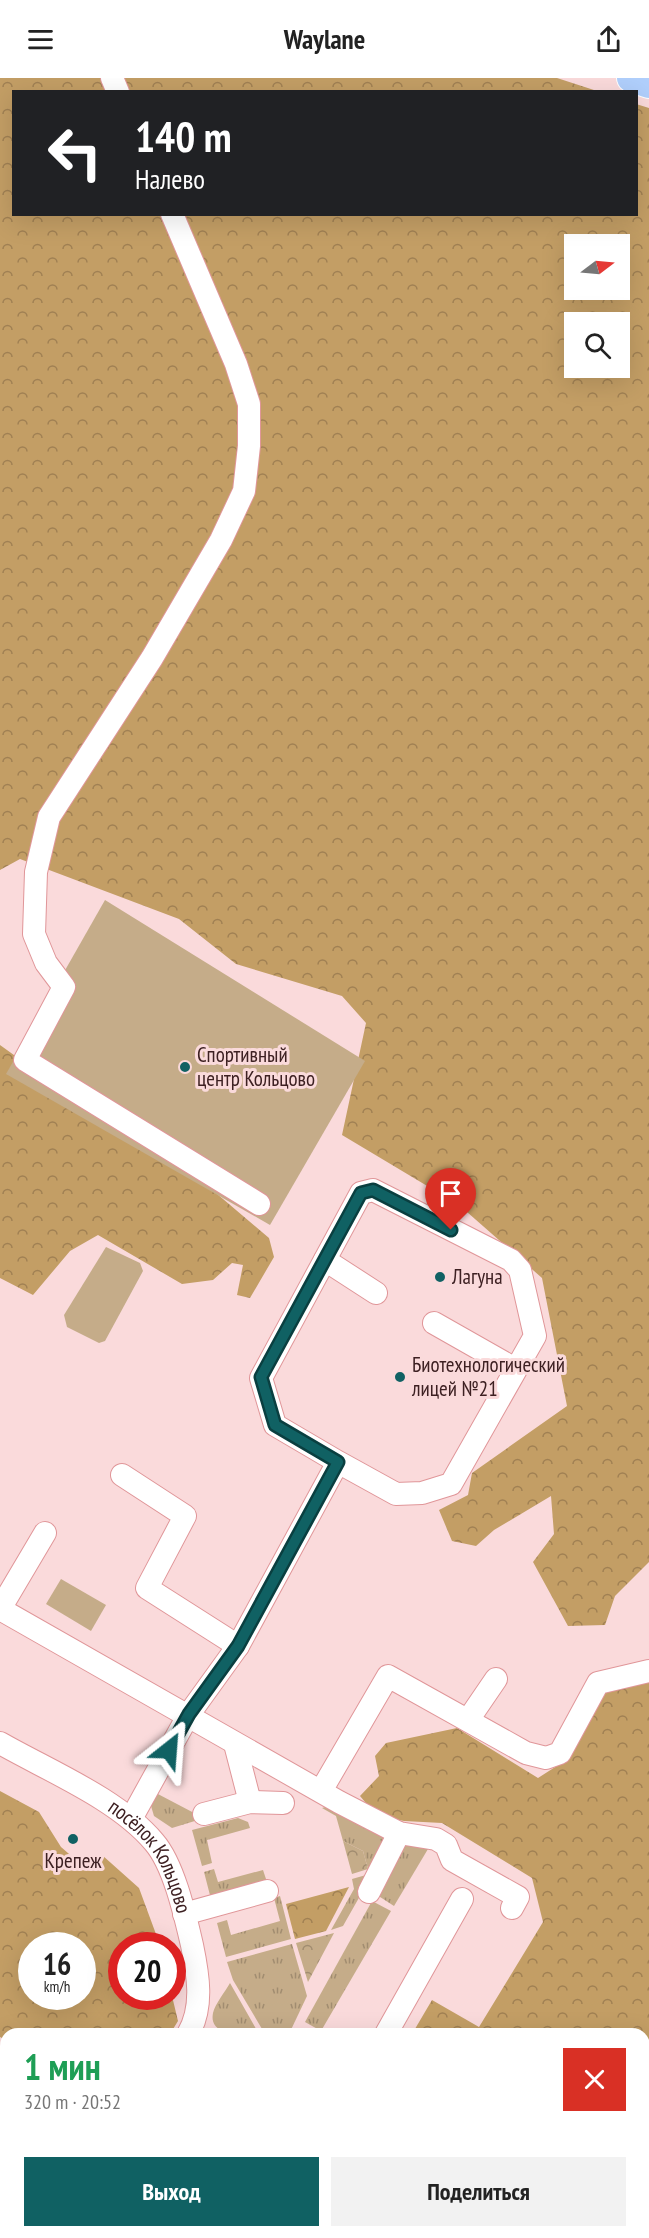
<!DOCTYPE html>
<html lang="ru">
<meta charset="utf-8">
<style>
:root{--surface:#fff;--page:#f2f2f2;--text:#222;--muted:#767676;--accent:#106163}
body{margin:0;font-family:"PT Sans Narrow",sans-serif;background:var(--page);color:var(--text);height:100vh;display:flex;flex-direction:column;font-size:22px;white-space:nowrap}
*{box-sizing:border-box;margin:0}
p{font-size:20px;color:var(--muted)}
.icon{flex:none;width:33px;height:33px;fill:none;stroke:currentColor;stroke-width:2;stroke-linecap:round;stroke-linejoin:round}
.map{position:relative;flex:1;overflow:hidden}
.side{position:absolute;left:0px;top:1950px;width:650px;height:210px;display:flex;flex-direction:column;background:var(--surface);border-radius:18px 18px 0 0;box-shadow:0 6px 24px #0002}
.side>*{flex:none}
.banner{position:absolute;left:12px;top:12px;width:626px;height:126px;border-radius:0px;box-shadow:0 6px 24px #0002;background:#202124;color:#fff;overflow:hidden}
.needle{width:39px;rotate:74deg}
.tools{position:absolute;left:564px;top:156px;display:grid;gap:12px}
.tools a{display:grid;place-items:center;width:66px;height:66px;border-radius:0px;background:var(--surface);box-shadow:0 6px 24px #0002;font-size:30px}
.speed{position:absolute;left:18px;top:1854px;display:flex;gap:12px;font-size:30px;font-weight:700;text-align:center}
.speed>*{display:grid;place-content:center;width:78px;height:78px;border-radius:50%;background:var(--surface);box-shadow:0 6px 24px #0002;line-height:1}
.speed small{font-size:15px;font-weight:400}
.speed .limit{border:9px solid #d22;background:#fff;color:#111}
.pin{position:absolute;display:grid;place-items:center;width:51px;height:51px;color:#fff;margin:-62px -26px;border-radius:50% 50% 50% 0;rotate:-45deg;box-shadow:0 0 6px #0007}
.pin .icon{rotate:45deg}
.me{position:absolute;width:66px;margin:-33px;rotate:28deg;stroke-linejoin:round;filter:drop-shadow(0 0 4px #0008)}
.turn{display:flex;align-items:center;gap:21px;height:126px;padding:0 24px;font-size:27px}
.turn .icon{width:78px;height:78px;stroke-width:2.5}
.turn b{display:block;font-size:42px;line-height:51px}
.round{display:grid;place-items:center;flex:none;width:63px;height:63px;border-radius:0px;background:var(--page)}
.headline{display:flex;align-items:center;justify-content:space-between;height:102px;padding:0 24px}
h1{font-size:36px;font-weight:700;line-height:45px;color:#1e9e55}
.cta{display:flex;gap:12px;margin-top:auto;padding:12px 24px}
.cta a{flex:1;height:69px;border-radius:0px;background:var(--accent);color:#fff;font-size:24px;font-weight:700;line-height:69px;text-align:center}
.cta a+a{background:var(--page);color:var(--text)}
header{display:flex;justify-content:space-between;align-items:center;height:78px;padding:0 24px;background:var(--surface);font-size:27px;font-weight:700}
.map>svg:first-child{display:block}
.grass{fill:url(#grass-tufts)}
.forest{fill:url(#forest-crowns);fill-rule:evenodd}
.park{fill:url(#park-crowns)}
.pitch{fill:#c5ac89}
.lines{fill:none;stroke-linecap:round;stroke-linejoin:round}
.minor-casing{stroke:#e09699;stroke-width:24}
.major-casing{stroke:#fff;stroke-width:30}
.minor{stroke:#fff;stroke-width:22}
.major{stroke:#b0cffc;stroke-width:28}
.route-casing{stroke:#0a3f40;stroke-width:15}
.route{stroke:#106163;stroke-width:10}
.poi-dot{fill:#106163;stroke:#fadadb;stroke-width:2}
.labels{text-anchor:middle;stroke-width:6;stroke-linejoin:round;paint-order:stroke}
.poi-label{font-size:21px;fill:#3d2022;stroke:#fadadb;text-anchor:start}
.street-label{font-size:21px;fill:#3d2022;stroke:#fadadb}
</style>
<header><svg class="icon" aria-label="menu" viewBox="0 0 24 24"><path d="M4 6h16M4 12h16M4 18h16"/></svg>Waylane<svg class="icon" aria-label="share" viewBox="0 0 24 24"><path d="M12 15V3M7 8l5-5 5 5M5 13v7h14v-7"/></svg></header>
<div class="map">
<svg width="649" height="2160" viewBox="0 0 649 2160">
<defs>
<pattern id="grass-tufts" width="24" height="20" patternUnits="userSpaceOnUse" patternTransform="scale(1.5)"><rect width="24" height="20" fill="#c5ac89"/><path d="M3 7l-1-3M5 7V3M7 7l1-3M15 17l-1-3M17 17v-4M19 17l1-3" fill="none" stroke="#a18c70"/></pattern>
<pattern id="forest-crowns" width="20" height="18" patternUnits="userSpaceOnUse" patternTransform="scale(1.5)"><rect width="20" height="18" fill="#c39e65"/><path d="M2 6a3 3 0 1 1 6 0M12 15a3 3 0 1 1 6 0" fill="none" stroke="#a08053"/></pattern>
<pattern id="park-crowns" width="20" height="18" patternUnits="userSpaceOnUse" patternTransform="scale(1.5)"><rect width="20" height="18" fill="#c5ac89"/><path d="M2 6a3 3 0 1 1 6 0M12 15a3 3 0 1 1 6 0" fill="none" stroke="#a18c70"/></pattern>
</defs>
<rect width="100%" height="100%" fill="#fadadb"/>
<g class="grass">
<path d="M156,1715L196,1736L198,1742L172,1750L154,1738L151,1728Z"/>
<path d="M331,1727L388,1759L368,1791L363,1773L343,1763L336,1738L322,1730Z"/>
<path d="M238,1740L248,1744L250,1750L207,1762L212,1785L202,1788L192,1752Z"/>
<path d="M404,1758L428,1771L394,1828L377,1817Z"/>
<path d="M214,1791L218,1804L263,1792L269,1810L212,1825L204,1794Z"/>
<path d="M373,1795L343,1848L331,1852L354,1811L352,1801Z"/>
<path d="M280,1818L291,1861L226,1879L217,1845L227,1842L231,1857L280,1843L274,1820Z"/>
<path d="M372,1823L391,1833L321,1953L305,1944Z"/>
<path d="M292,1866L307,1918L289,1956H265L233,1902L227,1884Z"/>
<path d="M230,1905L259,1956C246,1956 208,1960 213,1935C215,1926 225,1914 230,1905Z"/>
<path d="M307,2154H350L355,2159L318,2160Z"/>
</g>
<g class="forest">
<path d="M0,0H557L597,13L14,14V136H636V26L649,30V1484L615,1518L605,1547L568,1548L533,1484L554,1456L551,1418L494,1452L476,1468L452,1463L439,1432L468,1417L472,1395L567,1328L542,1200L459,1127L342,1057L366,945L342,918L236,886L179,841L20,781L0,792ZM574,166H620V212H574ZM574,244H620V290H574Z"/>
<path d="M0,967L89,1031L183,1087L269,1160L274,1179L250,1220L237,1217L243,1187L232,1185L213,1202L182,1206L98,1157L70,1173L33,1217L0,1200Z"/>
<path d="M649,1600V2118L644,2115V1956H412L432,1922L479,1949L543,1844L532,1800L442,1745L404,1743L376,1737L360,1718L379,1698L375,1678L386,1665L457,1650L538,1700L563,1684L604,1611Z"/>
<path d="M0,1713L39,1734L61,1769L83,1788L102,1777L139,1810L160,1867L122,1868V1918H172L178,1943L170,1956H6V1962L0,1959ZM32,1868H82V1918H32Z"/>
<path d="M349,1809L326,1853L295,1861L286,1826Z"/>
</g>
<g class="park">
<path d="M343,1763L363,1773L368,1791L352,1796Z"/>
<path d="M334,1855L308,1904L296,1865Z"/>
</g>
<g class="pitch">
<path d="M105,822L365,983L270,1147L6,996Z"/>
<path d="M106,1169L140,1185L143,1193L105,1263L99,1265L67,1249L64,1237Z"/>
<path d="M61,1501L106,1527L91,1553L46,1526Z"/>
</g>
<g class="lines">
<g class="minor-casing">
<g id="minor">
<path d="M112,0L118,14"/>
<path d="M172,136L236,286L249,326V368L244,413L221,462L152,580L49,739L36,794L34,856L46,885L64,909L25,982L259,1126"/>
<path d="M325,1182L376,1215"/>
<path d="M434,1245L515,1291"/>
<path d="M122,1397L185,1438L147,1510L238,1568"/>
<path d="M0,1531L339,1724L399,1755L436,1761L446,1767L452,1782L518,1819L512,1830"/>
<path d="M0,1531L45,1455"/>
<path d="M468,1642L496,1601"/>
<path id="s1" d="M0,1665C49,1693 118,1721 154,1764C174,1787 185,1837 192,1867C198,1896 204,1929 188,1956"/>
<path d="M235,1666L250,1724"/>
<path d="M321,1713L388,1598L526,1675L546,1680L560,1675L598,1605L649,1593"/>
<path d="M204,1736L250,1724L283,1725"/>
<path d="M131,1741L189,1636L238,1568L338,1384L275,1347L261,1300L361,1115L373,1112L511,1182L520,1192L535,1258L451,1406L422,1415L396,1416L338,1384"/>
<path d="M369,1814L399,1755"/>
<path d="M184,1836L267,1813"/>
<path d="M386,1956L462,1821"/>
<path d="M521,2154L531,2160"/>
<path d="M426,2160L430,2154"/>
<path d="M553,2160L563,2158L568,2160"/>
</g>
</g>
<g class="major-casing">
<g id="major">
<path d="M631,0L649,6"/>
<path d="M0,2028L6,2031"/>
<path d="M229,2154L240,2160"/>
</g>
</g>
<use href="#minor" class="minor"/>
<use href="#major" class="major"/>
</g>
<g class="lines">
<g class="route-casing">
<path id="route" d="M169,1672L189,1636L238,1568L338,1384L275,1347L261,1299L361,1115L373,1112L451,1152"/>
</g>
<use href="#route" class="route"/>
</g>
<g class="poi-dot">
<circle cx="185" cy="989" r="6"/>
<circle cx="440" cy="1199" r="6"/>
<circle cx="400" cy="1299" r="6"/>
<circle cx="73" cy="1761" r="6"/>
</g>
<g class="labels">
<g class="poi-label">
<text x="197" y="984">Спортивный<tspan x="197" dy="24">центр Кольцово</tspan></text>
<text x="452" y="1206">Лагуна</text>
<text x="412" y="1294">Биотехнологический<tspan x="412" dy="24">лицей №21</tspan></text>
<text x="73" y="1790" text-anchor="middle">Крепеж</text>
</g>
<g class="street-label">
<text dy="7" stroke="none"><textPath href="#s1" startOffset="194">посёлок Кольцово</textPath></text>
</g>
</g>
</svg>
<div class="tools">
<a><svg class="needle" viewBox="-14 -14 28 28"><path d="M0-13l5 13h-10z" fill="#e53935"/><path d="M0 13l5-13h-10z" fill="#767676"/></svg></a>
<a><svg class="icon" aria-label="search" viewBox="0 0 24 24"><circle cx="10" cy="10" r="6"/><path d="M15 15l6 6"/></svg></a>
</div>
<div class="speed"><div>16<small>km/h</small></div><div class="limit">20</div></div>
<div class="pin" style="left:451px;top:1152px;background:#d93025"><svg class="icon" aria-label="arrive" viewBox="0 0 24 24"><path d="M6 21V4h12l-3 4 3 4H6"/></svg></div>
<svg class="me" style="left:169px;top:1672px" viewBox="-20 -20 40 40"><path d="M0-17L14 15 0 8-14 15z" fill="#106163" stroke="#fff" stroke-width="4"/></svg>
<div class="banner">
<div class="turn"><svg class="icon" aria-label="left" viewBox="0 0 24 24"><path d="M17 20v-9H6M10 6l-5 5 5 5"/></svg><div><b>140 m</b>Налево</div></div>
</div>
<section class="side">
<div class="headline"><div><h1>1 мин</h1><p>320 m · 20:52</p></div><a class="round" style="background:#d93025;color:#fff"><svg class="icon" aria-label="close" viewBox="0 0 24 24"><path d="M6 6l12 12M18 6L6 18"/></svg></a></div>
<div class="cta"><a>Выход</a><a>Поделиться</a></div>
</section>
</div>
